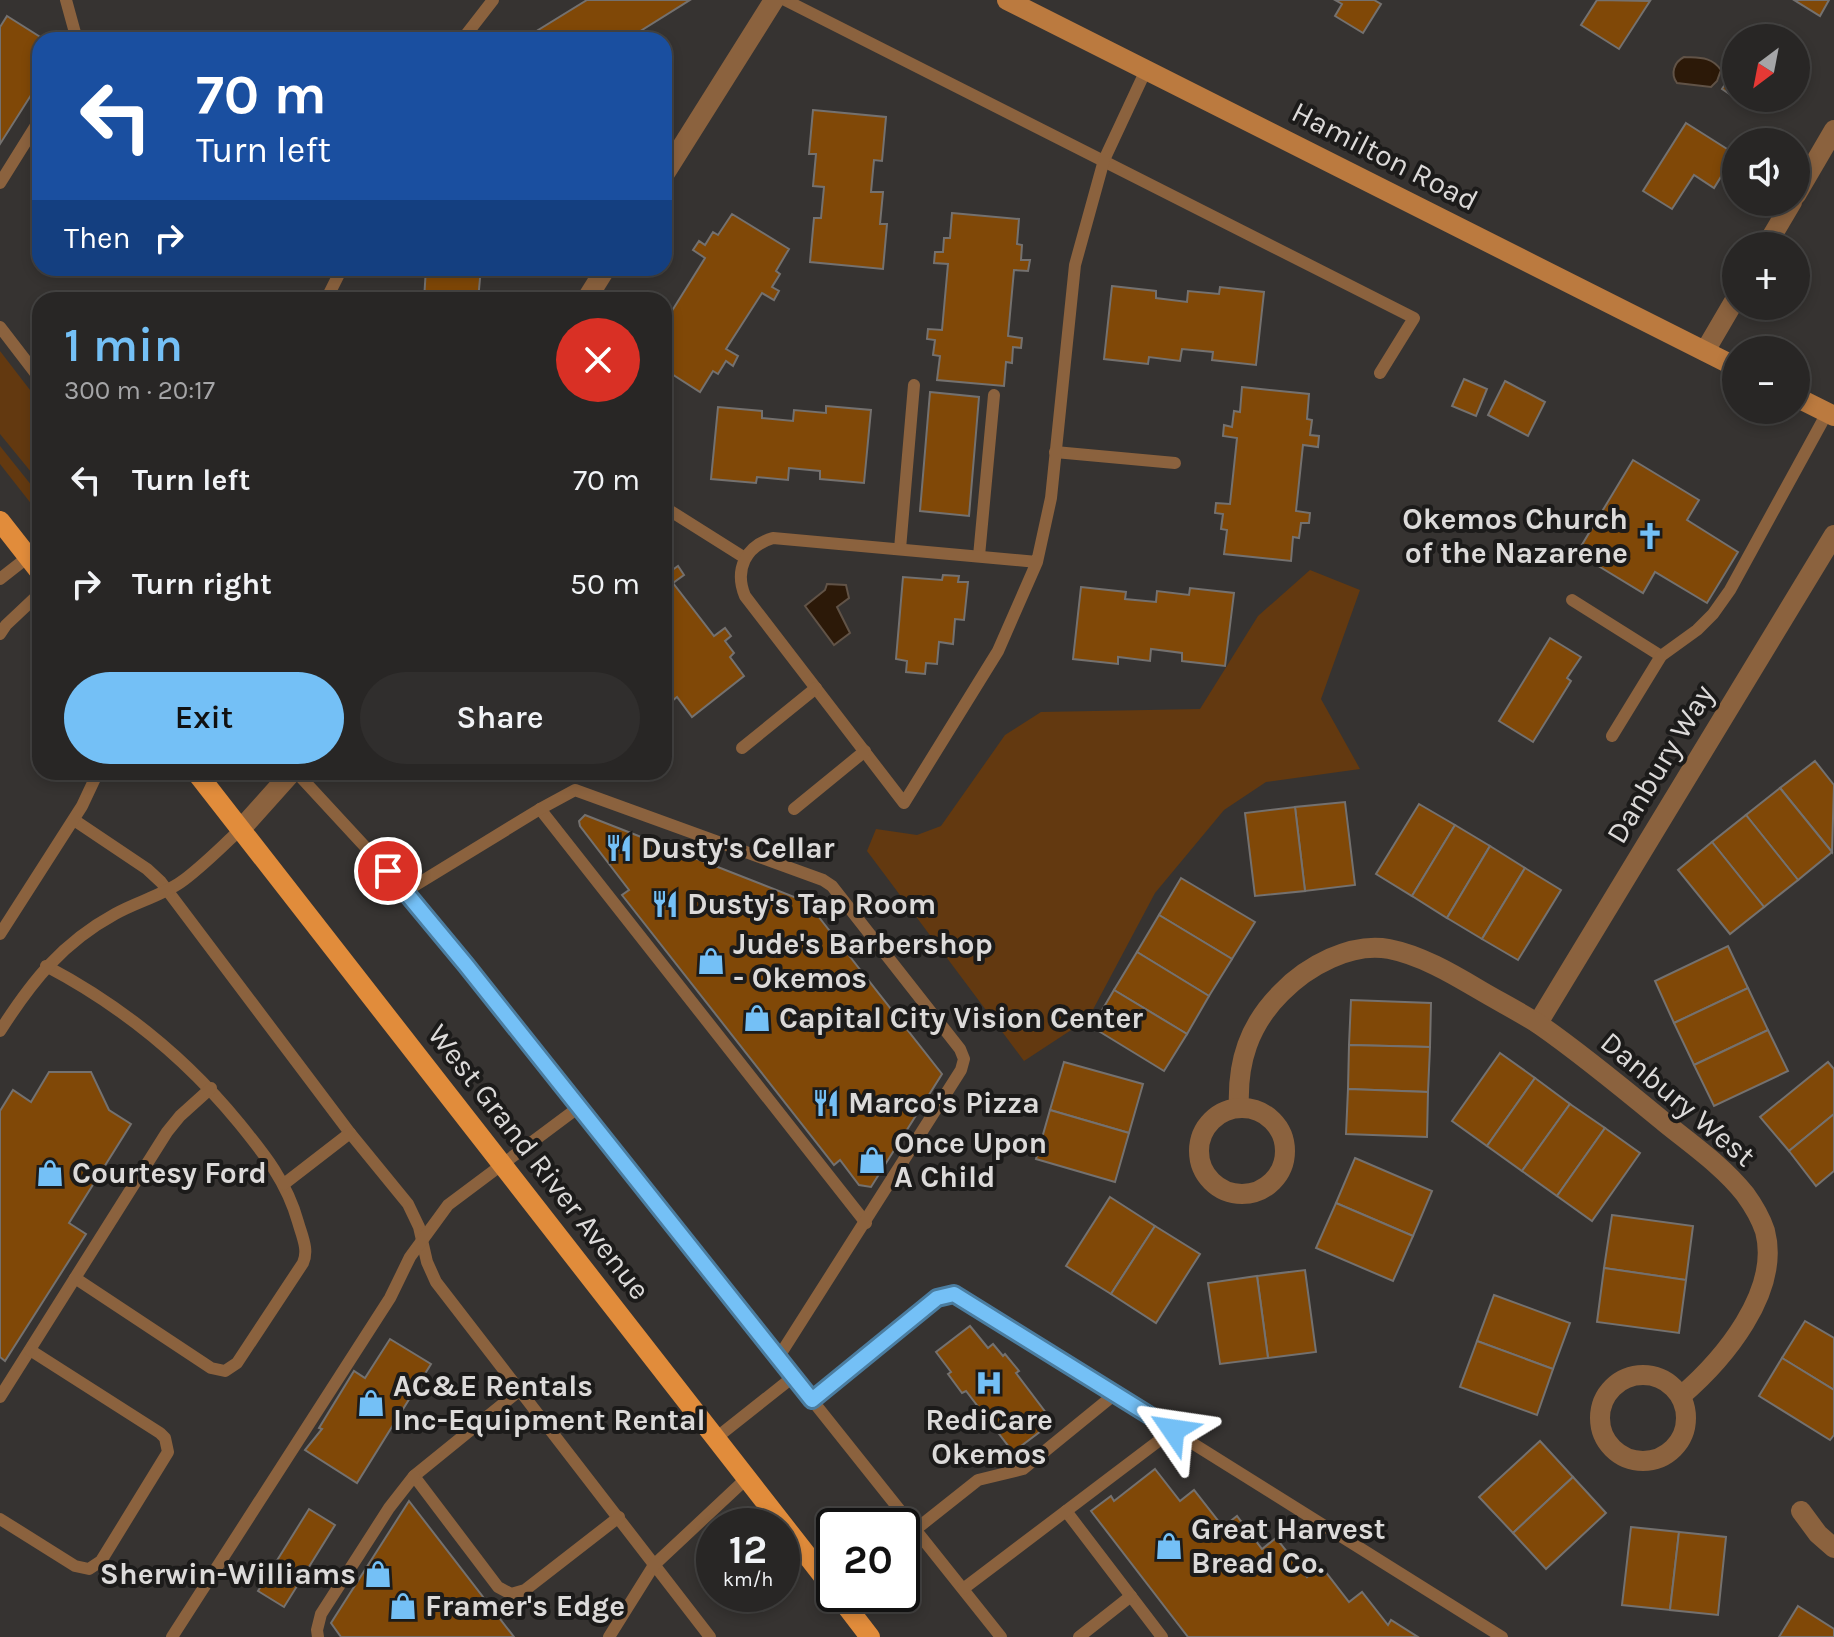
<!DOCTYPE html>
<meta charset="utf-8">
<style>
:root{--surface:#282625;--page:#302e2d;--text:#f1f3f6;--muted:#a5a5a7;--line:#444342;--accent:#74c0f6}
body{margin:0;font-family:Karla,sans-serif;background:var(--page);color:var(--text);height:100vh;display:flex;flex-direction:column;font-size:30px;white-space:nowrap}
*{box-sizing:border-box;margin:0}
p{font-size:26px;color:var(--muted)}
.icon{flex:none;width:44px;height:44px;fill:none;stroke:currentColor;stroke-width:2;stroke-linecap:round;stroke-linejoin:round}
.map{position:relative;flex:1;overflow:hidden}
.drawer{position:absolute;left:32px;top:292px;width:640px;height:488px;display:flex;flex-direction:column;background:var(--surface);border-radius:24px;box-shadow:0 4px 12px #0003,0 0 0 2px var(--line)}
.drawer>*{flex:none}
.banner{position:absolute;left:32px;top:32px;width:640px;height:244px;border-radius:24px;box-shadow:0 4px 12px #0003,0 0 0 2px var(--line);background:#1a4fa0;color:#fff;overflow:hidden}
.needle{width:52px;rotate:212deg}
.buttons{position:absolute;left:1722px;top:24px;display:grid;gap:16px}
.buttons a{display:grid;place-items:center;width:88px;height:88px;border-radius:50%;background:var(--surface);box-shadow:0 4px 12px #0003,0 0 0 2px var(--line);font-size:40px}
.speed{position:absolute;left:696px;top:1508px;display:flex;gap:16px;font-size:40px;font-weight:700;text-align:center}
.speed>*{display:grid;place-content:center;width:104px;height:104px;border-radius:50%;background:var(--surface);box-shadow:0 4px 12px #0003,0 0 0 2px var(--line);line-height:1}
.speed small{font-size:20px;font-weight:400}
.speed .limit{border:4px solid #111;border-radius:12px;background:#fff;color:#111}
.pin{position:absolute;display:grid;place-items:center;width:68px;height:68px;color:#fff;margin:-34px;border:4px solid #fff;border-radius:50%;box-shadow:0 2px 8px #0007}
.me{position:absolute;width:88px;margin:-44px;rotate:302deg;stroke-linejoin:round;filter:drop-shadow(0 0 6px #0008)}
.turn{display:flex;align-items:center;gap:28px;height:168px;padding:0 32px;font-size:36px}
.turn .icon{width:104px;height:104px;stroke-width:2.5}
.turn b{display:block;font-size:56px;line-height:68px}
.then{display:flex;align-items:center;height:76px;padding:0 32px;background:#0003;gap:16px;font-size:30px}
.round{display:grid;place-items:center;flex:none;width:84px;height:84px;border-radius:42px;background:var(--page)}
.head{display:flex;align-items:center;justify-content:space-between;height:136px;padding:0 32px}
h1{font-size:48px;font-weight:600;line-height:60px;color:var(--accent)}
.button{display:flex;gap:16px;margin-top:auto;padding:16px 32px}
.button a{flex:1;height:92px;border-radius:48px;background:var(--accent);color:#111;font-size:32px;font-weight:600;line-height:92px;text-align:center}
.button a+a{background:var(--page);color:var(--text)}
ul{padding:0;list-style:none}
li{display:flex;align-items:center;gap:24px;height:104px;padding:0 32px}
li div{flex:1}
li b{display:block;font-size:30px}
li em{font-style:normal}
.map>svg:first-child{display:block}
.green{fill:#633910}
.water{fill:#2c1908;stroke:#615347;stroke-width:2}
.building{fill:#804807;stroke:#74716f;stroke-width:2}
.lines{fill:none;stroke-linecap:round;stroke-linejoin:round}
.lane{stroke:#8b623e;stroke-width:12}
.street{stroke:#8b623e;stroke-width:20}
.secondary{stroke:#bb7a3f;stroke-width:20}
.primary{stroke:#e18c3b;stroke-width:20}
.route-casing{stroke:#4b7da0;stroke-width:20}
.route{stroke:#74c0f6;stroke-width:14}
.labels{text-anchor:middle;stroke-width:8;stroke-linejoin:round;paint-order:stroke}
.street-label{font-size:30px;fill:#dcdad9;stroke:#1c1b1a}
.poi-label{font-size:30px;font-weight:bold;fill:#dcdad9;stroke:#1c1b1a;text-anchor:start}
</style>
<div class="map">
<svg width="1834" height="1637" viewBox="0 0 1834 1637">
<rect width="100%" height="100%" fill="#363331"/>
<g class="green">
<path d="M0,351L40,403V483L0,434Z"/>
<path d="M0,446L40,496V515L0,464Z"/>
<path d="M1310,570L1360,590L1321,699L1360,769L1266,782L1224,810L1155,893L1088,1019L1024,1061L867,851L876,829L917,835L941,826L1005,735L1041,712L1200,709L1258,616Z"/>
</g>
<g class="water">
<path d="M1684,57C1699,58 1711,56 1721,70L1717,81L1711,87L1677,83C1670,74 1674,62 1684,57Z"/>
<path d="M827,584L846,585L849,598L837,607L850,633L834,645L805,606L825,590Z"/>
</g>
<g class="building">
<path d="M587,0H690L626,40H522Z"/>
<path d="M1335,0H1374L1381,4L1363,33L1335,16L1342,4Z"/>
<path d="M1597,0L1650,1L1619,49L1581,25Z"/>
<path d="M1794,0H1829L1820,16Z"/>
<path d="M7,16L45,40H40V81L0,144V27Z"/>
<path d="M1736,68V98H1759L1752,109L1722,89Z"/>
<path d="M813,110L886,117L882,161L874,160L871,192H883L880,224H887L883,269L810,262L814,218H821L824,187L813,186L816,154H809Z"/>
<path d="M1686,123L1735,154L1714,188L1694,175L1672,209L1643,191Z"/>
<path d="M952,213L1019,219L1017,244L1022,245L1021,260H1030L1028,271L1014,270L1008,336L1022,338L1021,348L1013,347L1012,363L1006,362L1004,386L937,380L940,356L933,355L935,340L927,339L928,329L942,330L948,264L934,263L935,252H943L944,238H950Z"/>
<path d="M732,214L789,249L776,271L780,274L772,287L779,291L774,300L762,293L726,349L738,356L733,366L726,361L718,374L713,371L700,392L664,369V311L670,314L705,258L693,250L699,241L705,245L713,232L718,235Z"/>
<path d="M426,268H481L478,300H424Z"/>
<path d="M1112,286L1156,291V298L1187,302L1188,291L1219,294L1220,287L1264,292L1256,365L1212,360L1213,352L1182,349L1180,361L1149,357L1148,364L1104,359Z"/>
<path d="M1464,379L1487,389L1476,416L1452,406Z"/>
<path d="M1505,381L1545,402L1528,436L1488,415Z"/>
<path d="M1242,387L1309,394L1307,419L1312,420L1310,435L1319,436L1318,447L1303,445L1296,511L1310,513L1309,523H1301L1299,538L1293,537L1291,561L1224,554L1227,530L1221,529L1223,514L1215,513L1216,503L1230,504L1237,438L1223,436L1224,425L1232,427L1234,411L1240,412Z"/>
<path d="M930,392L979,397L969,516L920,511Z"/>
<path d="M826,406L871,410L864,483L820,479V471L789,468L788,480L757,477L756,483L711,479L718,407L762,411V418L793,421L794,410L826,413Z"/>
<path d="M1633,460L1699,500L1687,520L1738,552L1707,603L1655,572L1643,593L1577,553Z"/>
<path d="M664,562L671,571L678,566L684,575L673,583L714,636L725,628L731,636L725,641L734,653L730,657L744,676L692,717L677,697L672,701L664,691Z"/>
<path d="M943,575L959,576L958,582H968L964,620L955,619L953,644L939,642L937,664L926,663L925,674L906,672L907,661L896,659L903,577L942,580Z"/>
<path d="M1081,587L1126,592L1125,599L1156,602L1157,591L1189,595L1190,588L1234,593L1225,666L1182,661V653L1151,649L1150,661L1118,657V664L1073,659Z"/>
<path d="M1550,638L1581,657L1567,678L1571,681L1533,742L1499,721Z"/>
<path d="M1815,761L1834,785L1832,852L1780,788Z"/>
<path d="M1780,788L1832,852L1798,880L1746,815Z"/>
<path d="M1345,802L1355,885L1305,891L1295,807Z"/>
<path d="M1419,804L1455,825L1412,896L1376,874Z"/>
<path d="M1295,807L1305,891L1255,896L1245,813Z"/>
<path d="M585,815L807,902L942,1074L871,1187L859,1185L840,1160L834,1165L622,895L629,890L580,826L579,821Z"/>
<path d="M1746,815L1798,880L1764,907L1712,842Z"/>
<path d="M1455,825L1490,846L1447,918L1412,896Z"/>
<path d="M1712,842L1764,907L1730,934L1678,870Z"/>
<path d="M1490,846L1525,868L1482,939L1447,918Z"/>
<path d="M1525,868L1561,890L1518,960L1482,939Z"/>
<path d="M1181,878L1255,922L1232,959L1159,915Z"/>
<path d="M1159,915L1232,959L1209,996L1137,952Z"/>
<path d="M1728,946L1748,988L1674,1023L1655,981Z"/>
<path d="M1137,952L1209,996L1187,1034L1114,990Z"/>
<path d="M1748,988L1768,1030L1694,1065L1674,1023Z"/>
<path d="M1114,990L1187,1034L1164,1071L1092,1027Z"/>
<path d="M1351,1000L1431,1003L1430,1047L1349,1045Z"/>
<path d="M1768,1030L1788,1071L1714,1106L1694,1065Z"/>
<path d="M1349,1045L1430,1047L1428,1092L1348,1089Z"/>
<path d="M1500,1053L1535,1078L1487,1146L1452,1121Z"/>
<path d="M1064,1062L1143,1084L1129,1133L1050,1110Z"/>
<path d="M1828,1062L1834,1069V1114L1789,1151L1760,1117Z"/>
<path d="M49,1072H91L109,1110L131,1124L69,1223L86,1234L5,1361L0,1357V1111L13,1090L31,1102Z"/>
<path d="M1535,1078L1570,1104L1522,1171L1487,1146Z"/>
<path d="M1348,1089L1428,1092L1427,1137L1346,1134Z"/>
<path d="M1570,1104L1605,1128L1557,1196L1522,1171Z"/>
<path d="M1050,1110L1129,1133L1115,1182L1036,1159Z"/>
<path d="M1834,1114V1171L1816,1186L1789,1151Z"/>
<path d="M1605,1128L1640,1153L1592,1221L1557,1196Z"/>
<path d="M1355,1158L1432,1191L1413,1236L1336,1203Z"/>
<path d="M1110,1197L1155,1226L1111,1294L1066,1266Z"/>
<path d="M1336,1203L1413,1236L1393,1281L1316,1248Z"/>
<path d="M1612,1215L1693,1226L1686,1280L1604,1268Z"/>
<path d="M1155,1226L1200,1254L1156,1323L1111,1294Z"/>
<path d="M1604,1268L1686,1280L1679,1333L1597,1322Z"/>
<path d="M1305,1270L1316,1352L1268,1358L1257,1276Z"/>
<path d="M1257,1276L1268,1358L1220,1364L1208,1283Z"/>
<path d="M1494,1295L1570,1323L1553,1369L1477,1341Z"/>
<path d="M1805,1321L1834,1338V1390L1782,1358Z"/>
<path d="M970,1326L988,1348L993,1344L1003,1356L1005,1354L1019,1371L1016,1373L1053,1422L1013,1452L966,1391L962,1393L948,1374L951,1372L936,1352Z"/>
<path d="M390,1339L431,1364L357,1483L305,1450L322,1429L319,1428L354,1371L365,1378Z"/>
<path d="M1477,1341L1553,1369L1537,1415L1460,1387Z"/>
<path d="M1782,1358L1834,1390V1435L1830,1440L1759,1396Z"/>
<path d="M1540,1441L1573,1477L1513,1533L1479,1497Z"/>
<path d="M1155,1469L1180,1501L1194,1490L1223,1527L1237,1516L1262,1549L1276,1538L1307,1577L1321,1566L1349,1602L1362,1592L1388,1625L1391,1620L1418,1637H1188L1091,1511L1111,1496L1114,1501Z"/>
<path d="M1573,1477L1606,1513L1546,1569L1513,1533Z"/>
<path d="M409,1501L514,1637H341L331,1623Z"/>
<path d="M309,1509L335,1525L284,1607L258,1591Z"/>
<path d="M1631,1527L1679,1532L1670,1610L1622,1605Z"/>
<path d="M1679,1532L1726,1537L1718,1615L1670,1610Z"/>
<path d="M1798,1606L1834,1629V1637H1779Z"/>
</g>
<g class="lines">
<g class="lane">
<path d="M66,0L77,40"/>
<path d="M785,0L1414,318L1380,373"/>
<path d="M462,40L493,0"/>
<path d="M0,183L40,119"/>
<path d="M326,300L342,268"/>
<path d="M0,327L40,379"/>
<path d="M1055,452L1175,463"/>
<path d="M664,507L745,558"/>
<path d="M900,549L914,385"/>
<path d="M979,556L994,395"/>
<path d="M1037,562L773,538C746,546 734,569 745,596L904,803L998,651L1037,562L1051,498L1075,265L1104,160L1146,70"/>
<path d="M0,579L28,557"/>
<path d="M1572,600L1661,656"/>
<path d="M0,634L6,625L40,593"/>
<path d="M1612,736L1661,656L1697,630L1713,614L1730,590L1827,413"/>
<path d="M742,748L816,688"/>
<path d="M296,772L406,891L1001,1637"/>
<path d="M540,809L866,1223"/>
<path d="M794,809L865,751"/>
<path d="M74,820L147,869L161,882L350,1133L408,1204L419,1227L427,1262L436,1282L710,1637"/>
<path d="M406,891L540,809L575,790L823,880L832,886L960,1049L964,1059L961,1070L778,1358"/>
<path d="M0,934L82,806L98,772"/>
<path d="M46,966C122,1006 185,1057 239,1123C265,1155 287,1182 298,1222C302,1236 309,1250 303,1263L237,1363L225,1371L211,1368L75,1278"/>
<path d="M0,1031C32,981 62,943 115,914C136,902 161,896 181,882C202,867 221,847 241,829"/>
<path d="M284,1184L350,1133"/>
<path d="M520,1390L414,1476L498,1587L511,1594L525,1590L619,1517"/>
<path d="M0,1397L167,1132L180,1116L211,1088"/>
<path d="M812,1400L937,1298L954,1294L1502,1637"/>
<path d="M716,1438L793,1377"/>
<path d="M1066,1511L1162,1637"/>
<path d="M0,1519L75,1566L89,1569L101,1561L168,1452L165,1438L160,1433L30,1350"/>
<path d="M915,1530L978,1480L1023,1469L1115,1394"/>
<path d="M963,1589L1173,1430"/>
<path d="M172,1637L390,1298L410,1257L448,1205L579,1107"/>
<path d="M318,1637L317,1630L321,1614L389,1508L414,1476"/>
<path d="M609,1637L654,1565L747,1478"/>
<path d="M1079,1637L1131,1596"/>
</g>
<g class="street">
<path d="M664,175L774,0"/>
<path d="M1796,195L1834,130"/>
<path d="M1766,246L1792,202"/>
<path d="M586,300L606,268"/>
<path d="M1705,351L1736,298"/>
<path d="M241,829L292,772"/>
<path d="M1538,1023L1834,535"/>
<path d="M1239,1107C1237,1062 1249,1025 1281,993C1307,966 1351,942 1389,949C1420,955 1451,973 1478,989C1498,1001 1520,1012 1540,1025C1583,1055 1624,1089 1664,1122C1691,1144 1723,1166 1745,1194C1753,1205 1761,1219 1765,1231C1781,1292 1723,1360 1681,1396"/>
<circle cx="1242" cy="1151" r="43"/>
<circle cx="1643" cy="1418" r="43"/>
<path d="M1801,1511L1818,1534L1834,1548"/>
</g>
<g class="secondary">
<path d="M1007,0L1736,367"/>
<path d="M1796,397L1834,416"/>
</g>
<g class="primary">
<path d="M0,521L40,572"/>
<path d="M196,772L834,1590"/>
<path d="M837,1594L870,1637"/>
</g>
</g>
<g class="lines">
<g class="route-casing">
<path id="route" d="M388,871L466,965L812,1400L937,1298L954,1294L1173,1430"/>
</g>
<use href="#route" class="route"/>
</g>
<defs>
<g id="church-bare" transform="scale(2.16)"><path d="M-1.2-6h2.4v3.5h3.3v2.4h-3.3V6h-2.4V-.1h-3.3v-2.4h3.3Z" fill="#74c0f6" stroke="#1c1b1a" stroke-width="2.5" paint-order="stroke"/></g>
<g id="restaurant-bare" transform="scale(2.16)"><path d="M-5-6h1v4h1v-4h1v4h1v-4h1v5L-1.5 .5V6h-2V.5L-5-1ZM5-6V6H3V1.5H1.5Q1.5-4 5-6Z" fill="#74c0f6" stroke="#1c1b1a" stroke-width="2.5" paint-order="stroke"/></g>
<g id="shop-bare" transform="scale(2.16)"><path d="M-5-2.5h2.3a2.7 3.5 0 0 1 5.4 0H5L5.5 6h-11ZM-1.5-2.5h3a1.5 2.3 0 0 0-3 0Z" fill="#74c0f6" stroke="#1c1b1a" stroke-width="2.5" paint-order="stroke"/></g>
<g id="hospital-bare" transform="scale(2.16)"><path d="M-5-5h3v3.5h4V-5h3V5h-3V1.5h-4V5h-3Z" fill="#74c0f6" stroke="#1c1b1a" stroke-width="2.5" paint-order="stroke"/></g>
</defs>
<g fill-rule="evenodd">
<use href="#church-bare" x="1650" y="536"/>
<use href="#restaurant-bare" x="619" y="848"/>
<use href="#restaurant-bare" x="665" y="904"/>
<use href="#shop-bare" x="711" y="961"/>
<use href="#shop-bare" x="757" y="1018"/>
<use href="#restaurant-bare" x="826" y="1103"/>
<use href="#shop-bare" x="872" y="1160"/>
<use href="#shop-bare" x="50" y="1173"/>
<use href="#hospital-bare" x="989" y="1383"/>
<use href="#shop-bare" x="371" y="1403"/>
<use href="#shop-bare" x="1169" y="1546"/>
<use href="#shop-bare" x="378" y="1574"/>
<use href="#shop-bare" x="403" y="1606"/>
</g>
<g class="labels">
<g class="street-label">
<text transform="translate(1385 156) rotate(27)" y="10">Hamilton Road</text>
<text transform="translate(1660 764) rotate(-59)" y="10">Danbury Way</text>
<text transform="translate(1678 1099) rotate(40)" y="10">Danbury West</text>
<text transform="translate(539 1162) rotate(52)" y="10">West Grand River Avenue</text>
</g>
<g class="poi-label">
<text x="1628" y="529" text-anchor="end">Okemos Church<tspan x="1628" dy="34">of the Nazarene</tspan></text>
<text x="641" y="858">Dusty's Cellar</text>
<text x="687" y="914">Dusty's Tap Room</text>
<text x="733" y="954">Jude's Barbershop<tspan x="733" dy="34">- Okemos</tspan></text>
<text x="779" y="1028">Capital City Vision Center</text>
<text x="848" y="1113">Marco's Pizza</text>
<text x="894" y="1153">Once Upon<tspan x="894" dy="34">A Child</tspan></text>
<text x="72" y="1183">Courtesy Ford</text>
<text x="393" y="1396">AC&amp;E Rentals<tspan x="393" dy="34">Inc-Equipment Rental</tspan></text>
<text x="989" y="1430" text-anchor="middle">RediCare<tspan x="989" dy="34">Okemos</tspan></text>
<text x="1191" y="1539">Great Harvest<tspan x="1191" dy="34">Bread Co.</tspan></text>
<text x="356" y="1584" text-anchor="end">Sherwin-Williams</text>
<text x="425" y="1616">Framer's Edge</text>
</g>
</g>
</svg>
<div class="buttons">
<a><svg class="needle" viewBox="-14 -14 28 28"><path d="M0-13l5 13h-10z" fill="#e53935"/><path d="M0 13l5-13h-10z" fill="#a5a5a7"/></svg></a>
<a><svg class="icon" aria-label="sound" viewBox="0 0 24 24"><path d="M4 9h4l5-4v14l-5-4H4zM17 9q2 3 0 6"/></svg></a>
<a>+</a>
<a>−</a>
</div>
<div class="speed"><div>12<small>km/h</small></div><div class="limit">20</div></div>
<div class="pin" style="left:388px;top:871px;background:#d93025"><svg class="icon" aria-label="arrive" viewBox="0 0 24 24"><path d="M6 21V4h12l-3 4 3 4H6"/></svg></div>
<svg class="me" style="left:1173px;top:1430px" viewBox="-20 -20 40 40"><path d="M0-17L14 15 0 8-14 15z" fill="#74c0f6" stroke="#fff" stroke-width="4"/></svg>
<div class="banner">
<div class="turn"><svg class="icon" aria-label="left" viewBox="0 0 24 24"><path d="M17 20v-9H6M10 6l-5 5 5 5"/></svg><div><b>70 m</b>Turn left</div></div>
<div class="then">Then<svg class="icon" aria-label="right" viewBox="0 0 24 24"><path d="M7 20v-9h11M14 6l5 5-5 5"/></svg></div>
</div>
<section class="drawer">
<div class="head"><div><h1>1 min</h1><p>300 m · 20:17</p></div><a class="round" style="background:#d93025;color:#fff"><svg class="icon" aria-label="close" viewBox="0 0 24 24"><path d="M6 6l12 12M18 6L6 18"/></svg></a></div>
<ul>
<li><svg class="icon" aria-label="left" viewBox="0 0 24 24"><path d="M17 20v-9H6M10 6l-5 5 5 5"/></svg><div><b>Turn left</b></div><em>70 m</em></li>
<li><svg class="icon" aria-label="right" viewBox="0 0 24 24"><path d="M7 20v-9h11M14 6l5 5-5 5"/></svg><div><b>Turn right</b></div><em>50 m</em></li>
</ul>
<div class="button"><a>Exit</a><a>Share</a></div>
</section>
</div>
